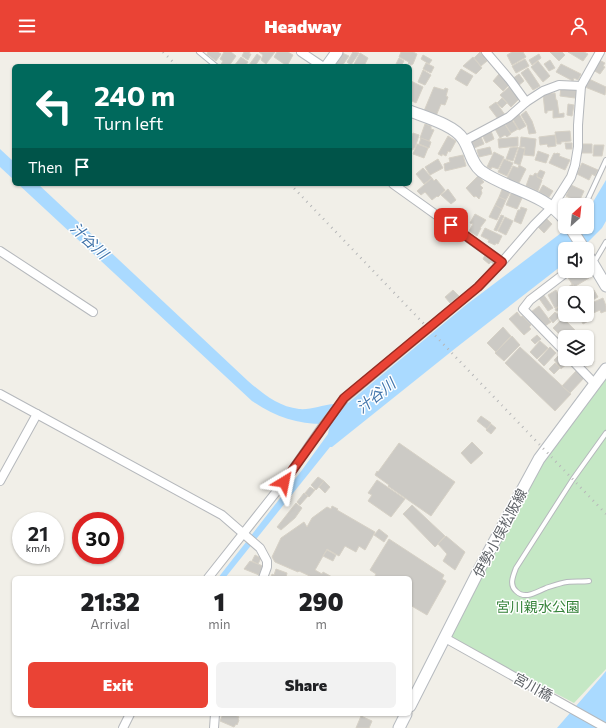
<!DOCTYPE html>
<meta charset="utf-8">
<style>
:root{--surface:#fff;--page:#f2f2f2;--text:#202124;--muted:#757577;--accent:#ea4335}
body{margin:0;font-family:Commissioner,"Noto Sans JP",sans-serif;background:var(--page);color:var(--text);height:100vh;display:flex;flex-direction:column;font-size:15px;white-space:nowrap}
*{box-sizing:border-box;margin:0}
p{font-size:13px;color:var(--muted)}
.icon{flex:none;width:22px;height:22px;fill:none;stroke:currentColor;stroke-width:2;stroke-linecap:round;stroke-linejoin:round}
.map{position:relative;flex:1;overflow:hidden}
.drawer{position:absolute;left:12px;top:524px;width:400px;height:140px;display:flex;flex-direction:column;background:var(--surface);border-radius:6px;box-shadow:0 1px 3px #0004}
.drawer>*{flex:none}
.hud{position:absolute;left:12px;top:12px;width:400px;height:122px;border-radius:6px;box-shadow:0 1px 3px #0004;background:#00695c;color:#fff;overflow:hidden}
.needle{width:26px;rotate:27deg}
.buttons{position:absolute;left:558px;top:146px;display:grid;gap:8px}
.buttons a{display:grid;place-items:center;width:36px;height:36px;border-radius:6px;background:var(--surface);box-shadow:0 1px 3px #0004;font-size:20px}
.speed{position:absolute;left:12px;top:460px;display:flex;gap:8px;font-size:20px;font-weight:700;text-align:center}
.speed>*{display:grid;place-content:center;width:52px;height:52px;border-radius:50%;background:var(--surface);box-shadow:0 1px 3px #0004;line-height:1}
.speed small{font-size:10px;font-weight:400}
.speed .limit{border:6px solid #d22;background:#fff;color:#111}
.pin{position:absolute;display:grid;place-items:center;width:34px;height:34px;color:#fff;margin:-17px;border-radius:8px;box-shadow:0 2px 6px #0006}
.me{position:absolute;width:44px;margin:-22px;rotate:35deg;stroke-linejoin:round;filter:drop-shadow(0 0 3px #0008)}
.turn{display:flex;align-items:center;gap:14px;height:84px;padding:0 16px;font-size:18px}
.turn .icon{width:52px;height:52px;stroke-width:2.5}
.turn b{display:block;font-size:28px;line-height:34px}
.then{display:flex;align-items:center;height:38px;padding:0 16px;background:#0003;gap:8px;font-size:15px}
.eta{display:flex;justify-content:space-evenly;align-items:center;height:68px;text-align:center}
.eta b{font-size:24px;font-weight:800;line-height:28px}
.cta{display:flex;gap:8px;margin-top:auto;padding:8px 16px}
.cta a{flex:1;height:46px;border-radius:6px;background:var(--accent);color:#fff;font-size:16px;font-weight:800;line-height:46px;text-align:center}
.cta a+a{background:var(--page);color:var(--text)}
header{display:flex;justify-content:space-between;align-items:center;height:52px;padding:0 16px;background:var(--accent);color:#fff;font-size:18px;font-weight:800}
.map>svg:first-child{display:block}
.green{fill:#c5e8c5}
.water{fill:#aadaff}
.building{fill:#cccac5;stroke:#d6d1c6}
.lines{fill:none;stroke-linecap:round;stroke-linejoin:round}
.service-casing{stroke:#b5b8bc;stroke-width:6}
.minor-casing{stroke:#b5b8bc;stroke-width:10}
.secondary-casing{stroke:#b6babf;stroke-width:13}
.service{stroke:#fff;stroke-width:4}
.minor{stroke:#fff;stroke-width:8}
.secondary{stroke:#fff;stroke-width:11}
.rail{stroke:#b6b7b8;stroke-width:2.5;stroke-dasharray:1 5;stroke-linecap:butt}
.route-casing{stroke:#982c22;stroke-width:10}
.route{stroke:#ea4335;stroke-width:7}
.labels{text-anchor:middle;stroke-width:3;stroke-linejoin:round;paint-order:stroke}
.street-label{font-size:14px;fill:#5f6368;stroke:#fff}
.park-label{font-size:14px;fill:#348238;stroke:#fff}
.water-label{font-size:15px;font-style:italic;fill:#4174aa;stroke:#fff}
</style>
<header><svg class="icon" aria-label="menu" viewBox="0 0 24 24"><path d="M4 6h16M4 12h16M4 18h16"/></svg>Headway<svg class="icon" aria-label="person" viewBox="0 0 24 24"><circle cx="12" cy="8" r="4"/><path d="M4 21q1-7 8-7t8 7"/></svg></header>
<div class="map">
<svg width="606" height="676" viewBox="0 0 606 676">
<rect width="100%" height="100%" fill="#f1efe8"/>
<path class="green" d="M606,320V617L574,651L446,584L545,398Z"/>
<g class="water">
<path d="M0,97L14,110V128L0,115Z"/>
<path d="M606,128V169L602,176L581,197H565V211L457,295L332,395H330L225,526H218L302,418L328,382L330,372C299,373 277,366 252,349L18,132H38L248,329C263,342 279,355 299,357C311,358 322,353 333,352C338,351 343,352 348,351L466,253L569,175H587V158L590,155Z"/>
<path d="M606,619V676H557L602,624Z"/>
</g>
<g class="building">
<path d="M208,0H218L221,2L216,9L207,2Z"/>
<path d="M224,0H231L236,4L229,14H220L223,9L220,7Z"/>
<path d="M244,0H250L249,2H251L248,8L242,4Z"/>
<path d="M259,0H275L266,12L261,8L263,3Z"/>
<path d="M277,0H288L293,3L287,14L274,5Z"/>
<path d="M340,0L349,4L342,14H338L333,11Z"/>
<path d="M353,0L359,1L351,13L347,10Z"/>
<path d="M401,0H413L417,2L413,12L411,13L408,11L409,10L399,5Z"/>
<path d="M480,0L487,9L481,14L474,6Z"/>
<path d="M512,0H523L526,5L512,13L507,3Z"/>
<path d="M550,0H562L565,3L559,9Z"/>
<path d="M568,0H584L588,2L583,9Z"/>
<path d="M360,1L368,6L364,14H353Z"/>
<path d="M257,2L261,5L255,14H250L249,13Z"/>
<path d="M539,2L541,6L532,13L529,8Z"/>
<path d="M423,3L432,8L429,12L421,7Z"/>
<path d="M241,5L248,10L245,14H234Z"/>
<path d="M473,5L482,16L476,22L463,14Z"/>
<path d="M399,6L404,9L401,14H395Z"/>
<path d="M525,7L529,14L516,21L512,14Z"/>
<path d="M550,8L555,16L549,19L544,12Z"/>
<path d="M599,8L605,11L603,14L605,15L600,22L593,18Z"/>
<path d="M538,9L550,24L543,30L531,15Z"/>
<path d="M426,11L434,15L431,21L423,17Z"/>
<path d="M561,12L581,22L578,28L574,26L573,29L556,20Z"/>
<path d="M528,16L540,34L533,38L521,21Z"/>
<path d="M461,17L473,24L467,34L455,27Z"/>
<path d="M423,18L431,23L425,33L418,30Z"/>
<path d="M499,22L509,33L503,39L493,29Z"/>
<path d="M519,22L524,29L518,34L512,27Z"/>
<path d="M589,27L606,35L605,43L585,35Z"/>
<path d="M411,29L423,35L416,51L410,48Z"/>
<path d="M434,35L444,38L445,36L448,37L446,44L448,45L445,53L441,52L436,64L424,59Z"/>
<path d="M509,35L520,46L511,55L500,43Z"/>
<path d="M561,35L576,38L575,46L560,44Z"/>
<path d="M555,41L556,48H557L559,62L564,61V65L553,66V58L547,59V61H545L543,42Z"/>
<path d="M502,46L507,51L502,56L497,51Z"/>
<path d="M496,50L505,63L498,67L489,55Z"/>
<path d="M568,52L574,53L572,64L567,63Z"/>
<path d="M526,59L532,69L536,81L529,82L527,73L521,63Z"/>
<path d="M519,62L526,74L519,78L512,66Z"/>
<path d="M512,68L518,77L511,81L505,72Z"/>
<path d="M504,71L511,82L507,85L505,83L500,86L495,77Z"/>
<path d="M425,72L431,74V77L434,78L429,89L420,86Z"/>
<path d="M491,79L494,87L486,91L482,83Z"/>
<path d="M570,79L571,89L561,90V92H557L555,80Z"/>
<path d="M413,81L419,83L415,96H414L413,98L410,97V87H411Z"/>
<path d="M555,83L556,94L548,95L547,92L540,93L539,85Z"/>
<path d="M448,84L456,89L450,100L448,99L446,104L442,102V104L438,102Z"/>
<path d="M481,85L484,92L474,96V95H472L470,91L471,89Z"/>
<path d="M518,85V94L499,96L498,87Z"/>
<path d="M521,85L536,87L534,104L524,103L525,95H520Z"/>
<path d="M421,86L431,90L429,96L419,92Z"/>
<path d="M565,91H572V97H566Z"/>
<path d="M417,92L428,96L424,106L413,102Z"/>
<path d="M582,92H592V101H581Z"/>
<path d="M594,93H604L602,104H593Z"/>
<path d="M490,95L492,102L479,105L477,98Z"/>
<path d="M518,95L513,109L506,107L510,96Z"/>
<path d="M519,95L525,97L520,113L514,111Z"/>
<path d="M538,99L549,103L546,111L535,108Z"/>
<path d="M494,100L504,105L498,117L492,115L491,117L487,115Z"/>
<path d="M554,101L556,102L557,101L560,102L559,104L570,108L565,118L549,111Z"/>
<path d="M463,103L466,114L445,119L444,112L450,110L449,106Z"/>
<path d="M438,107L443,116L430,123L425,115Z"/>
<path d="M504,107L513,111L507,124L498,120Z"/>
<path d="M582,111L598,118L595,124L592,122L589,128L577,122Z"/>
<path d="M519,113L526,117L519,131L507,126L513,114L518,116Z"/>
<path d="M423,116L432,126L424,132L416,122Z"/>
<path d="M540,118L545,120L542,127L536,124Z"/>
<path d="M535,121L537,122V125L542,128L538,139L526,134L530,123L533,124Z"/>
<path d="M478,124L484,130L480,133L483,136L481,138L482,141L479,147L476,144L474,145L466,136Z"/>
<path d="M432,126L434,129L436,127L445,138L438,145L437,144L432,148L425,140L421,143L417,139Z"/>
<path d="M543,133L553,139L549,145L539,140Z"/>
<path d="M571,133L584,139L579,150L566,144Z"/>
<path d="M503,135L511,139L506,148L499,145Z"/>
<path d="M448,137L456,148L451,152L441,143Z"/>
<path d="M512,139L523,144L517,157L506,153Z"/>
<path d="M499,145L506,148L502,157L495,153Z"/>
<path d="M495,153L502,157L497,168L489,165Z"/>
<path d="M521,155L527,157L521,172L514,169L518,158H520Z"/>
<path d="M475,162L486,168L480,176H481L477,184L469,179L473,172L470,171Z"/>
<path d="M501,163L504,164L497,179L494,178Z"/>
<path d="M505,165L513,169L506,183L498,179Z"/>
<path d="M546,166L552,172L544,181L538,175Z"/>
<path d="M485,176L502,184L498,192L496,191L495,193L488,190L489,188L481,184Z"/>
<path d="M486,201L495,209L493,212L491,210L489,212L483,207Z"/>
<path d="M575,219H584L589,226L574,235L567,224Z"/>
<path d="M573,232L577,241H569L566,236Z"/>
<path d="M565,235L568,239L560,243L558,239Z"/>
<path d="M453,238L459,244L450,251L445,245Z"/>
<path d="M556,238L563,252L555,256L548,243Z"/>
<path d="M594,238L598,245L587,251V241Z"/>
<path d="M543,242L553,256L548,259L538,245Z"/>
<path d="M603,246L606,254V259L601,261L600,258L589,263L587,260V253Z"/>
<path d="M563,253L565,259L562,261L560,258L556,259L555,257Z"/>
<path d="M539,254L551,270L545,274L542,270H540L531,260Z"/>
<path d="M517,260L521,265L522,264L531,273L529,275L531,277L524,283L509,267Z"/>
<path d="M555,260L560,264L553,271L549,266Z"/>
<path d="M585,263L586,265L590,263L592,267L583,272L580,266Z"/>
<path d="M563,266L578,281L574,285L565,286L563,284L562,285L553,276Z"/>
<path d="M503,275L511,284L496,300L487,291Z"/>
<path d="M537,283L541,287L535,292L531,288Z"/>
<path d="M512,284L520,293L504,309L495,301Z"/>
<path d="M540,289L548,296L537,307L530,300Z"/>
<path d="M520,295L571,342L555,359L505,311Z"/>
<path d="M550,295L556,301L544,314L538,308Z"/>
<path d="M587,297L594,310L586,314L585,312L582,314L579,307H587Z"/>
<path d="M560,302L569,310L561,317L554,308Z"/>
<path d="M555,311L560,316L554,322L549,317Z"/>
<path d="M576,319L584,326L570,341L562,334Z"/>
<path d="M481,364L491,371L487,377L477,369Z"/>
<path d="M491,372L496,376L491,382L486,378Z"/>
<path d="M472,390L483,401L471,412L461,401Z"/>
<path d="M399,391L455,430L431,464L388,434L389,433L375,423L377,419L378,420Z"/>
<path d="M318,425L324,429L316,438L311,433Z"/>
<path d="M377,428L405,447L391,465L368,449L372,443L368,441Z"/>
<path d="M324,429L330,435L325,441L319,435Z"/>
<path d="M310,435L315,438L309,445L305,441Z"/>
<path d="M304,441L308,444L300,453L297,450Z"/>
<path d="M296,451L302,456L295,466L281,478L277,475Z"/>
<path d="M412,453L445,484L435,495L403,462Z"/>
<path d="M332,454L338,457L337,458L375,480L365,498L359,494L356,500L345,494L339,504L327,497L315,518L322,522L323,520L334,526H314L299,519L298,520L275,510L272,505L281,486L304,470L307,475L312,466L327,455L331,457Z"/>
<path d="M379,477L388,484L384,490L374,483Z"/>
<path d="M446,484L465,500L455,518L443,509L447,502L438,492Z"/>
<path d="M389,487L444,523L442,527L446,529L427,563L410,553V526H374L376,522L370,518Z"/>
<path d="M327,498L336,503L333,509L323,504Z"/>
<path d="M255,503L261,506L258,512L252,509Z"/>
<path d="M250,509L263,514L259,523L244,517Z"/>
<path d="M276,517L287,521L286,526H271L272,522L274,523Z"/>
<path d="M223,662H232L239,665L238,667L239,668L237,673L236,672L234,675L220,669Z"/>
<path d="M361,664L372,669L369,676H356Z"/>
</g>
<g class="lines">
<g class="service-casing">
<g id="service">
<path d="M199,0L216,14"/>
<path d="M582,153L588,147L606,108"/>
<path d="M593,209L596,207L606,190"/>
<path d="M589,529C582,530 574,529 567,530C560,531 552,534 546,536C536,540 525,548 516,539C509,533 513,524 516,516L573,427L606,381"/>
</g>
</g>
<g class="minor-casing">
<g id="minor">
<path d="M301,0L322,14"/>
<path d="M486,0L510,28L526,50"/>
<path d="M464,89L509,65L526,50L543,39L559,33L581,34"/>
<path d="M393,132L502,210"/>
<path d="M0,199L93,260"/>
<path d="M565,300L523,257L530,248L568,219"/>
<path d="M571,307L595,332"/>
<path d="M0,342L222,463L260,496L267,509V515L263,526"/>
<path d="M0,429L37,362"/>
<path d="M208,526L284,430L322,375L345,346L478,235L502,210L534,173L552,155L571,125L575,113L578,95V73L581,34L600,0"/>
<path d="M445,586L606,676"/>
<path d="M123,676L130,662"/>
<path d="M214,676L215,662"/>
</g>
</g>
<g class="secondary-casing">
<g id="secondary">
<path d="M327,14L337,0"/>
<path d="M410,59C425,65 454,73 463,87C470,97 471,111 481,119C508,138 544,141 565,168"/>
<path d="M570,175L584,197"/>
<path d="M587,202L606,234"/>
<path d="M410,654L480,516L539,407L606,317"/>
<path d="M399,676L406,662"/>
</g>
</g>
<use href="#service" class="service"/>
<use href="#minor" class="minor"/>
<use href="#secondary" class="secondary"/>
<g class="rail">
<path d="M163,0L177,14"/>
<path d="M290,132L606,462"/>
</g>
</g>
<g class="lines">
<g class="route-casing">
<path id="route" d="M284,430L344,346L478,235L502,210L451,173"/>
</g>
<use href="#route" class="route"/>
</g>
<g class="labels">
<g class="street-label">
<text transform="translate(500 481) rotate(-62)" y="5">伊勢小俣松阪線</text>
<text transform="translate(533 635) rotate(29)" y="5">宮川橋</text>
</g>
<g class="park-label">
<text x="538" y="560">宮川親水公園</text>
</g>
<g class="water-label">
<text transform="translate(89 189) rotate(43)" y="5">汁谷川</text>
<text transform="translate(376 344) rotate(-39)" y="5">汁谷川</text>
</g>
</g>
</svg>
<div class="buttons">
<a><svg class="needle" viewBox="-14 -14 28 28"><path d="M0-13l5 13h-10z" fill="#e53935"/><path d="M0 13l5-13h-10z" fill="#757577"/></svg></a>
<a><svg class="icon" aria-label="sound" viewBox="0 0 24 24"><path d="M4 9h4l5-4v14l-5-4H4zM17 9q2 3 0 6"/></svg></a>
<a><svg class="icon" aria-label="search" viewBox="0 0 24 24"><circle cx="10" cy="10" r="6"/><path d="M15 15l6 6"/></svg></a>
<a><svg class="icon" aria-label="layers" viewBox="0 0 24 24"><path d="M12 4l9 5-9 5-9-5zM3 14l9 5 9-5"/></svg></a>
</div>
<div class="speed"><div>21<small>km/h</small></div><div class="limit">30</div></div>
<div class="pin" style="left:451px;top:173px;background:#d93025"><svg class="icon" aria-label="arrive" viewBox="0 0 24 24"><path d="M6 21V4h12l-3 4 3 4H6"/></svg></div>
<svg class="me" style="left:284px;top:430px" viewBox="-20 -20 40 40"><path d="M0-17L14 15 0 8-14 15z" fill="#ea4335" stroke="#fff" stroke-width="4"/></svg>
<div class="hud">
<div class="turn"><svg class="icon" aria-label="left" viewBox="0 0 24 24"><path d="M17 20v-9H6M10 6l-5 5 5 5"/></svg><div><b>240 m</b>Turn left</div></div>
<div class="then">Then<svg class="icon" aria-label="arrive" viewBox="0 0 24 24"><path d="M6 21V4h12l-3 4 3 4H6"/></svg></div>
</div>
<section class="drawer">
<div class="eta">
<div><b>21:32</b><p>Arrival</p></div>
<div><b>1</b><p>min</p></div>
<div><b>290</b><p>m</p></div>
</div>
<div class="cta"><a>Exit</a><a>Share</a></div>
</section>
</div>
